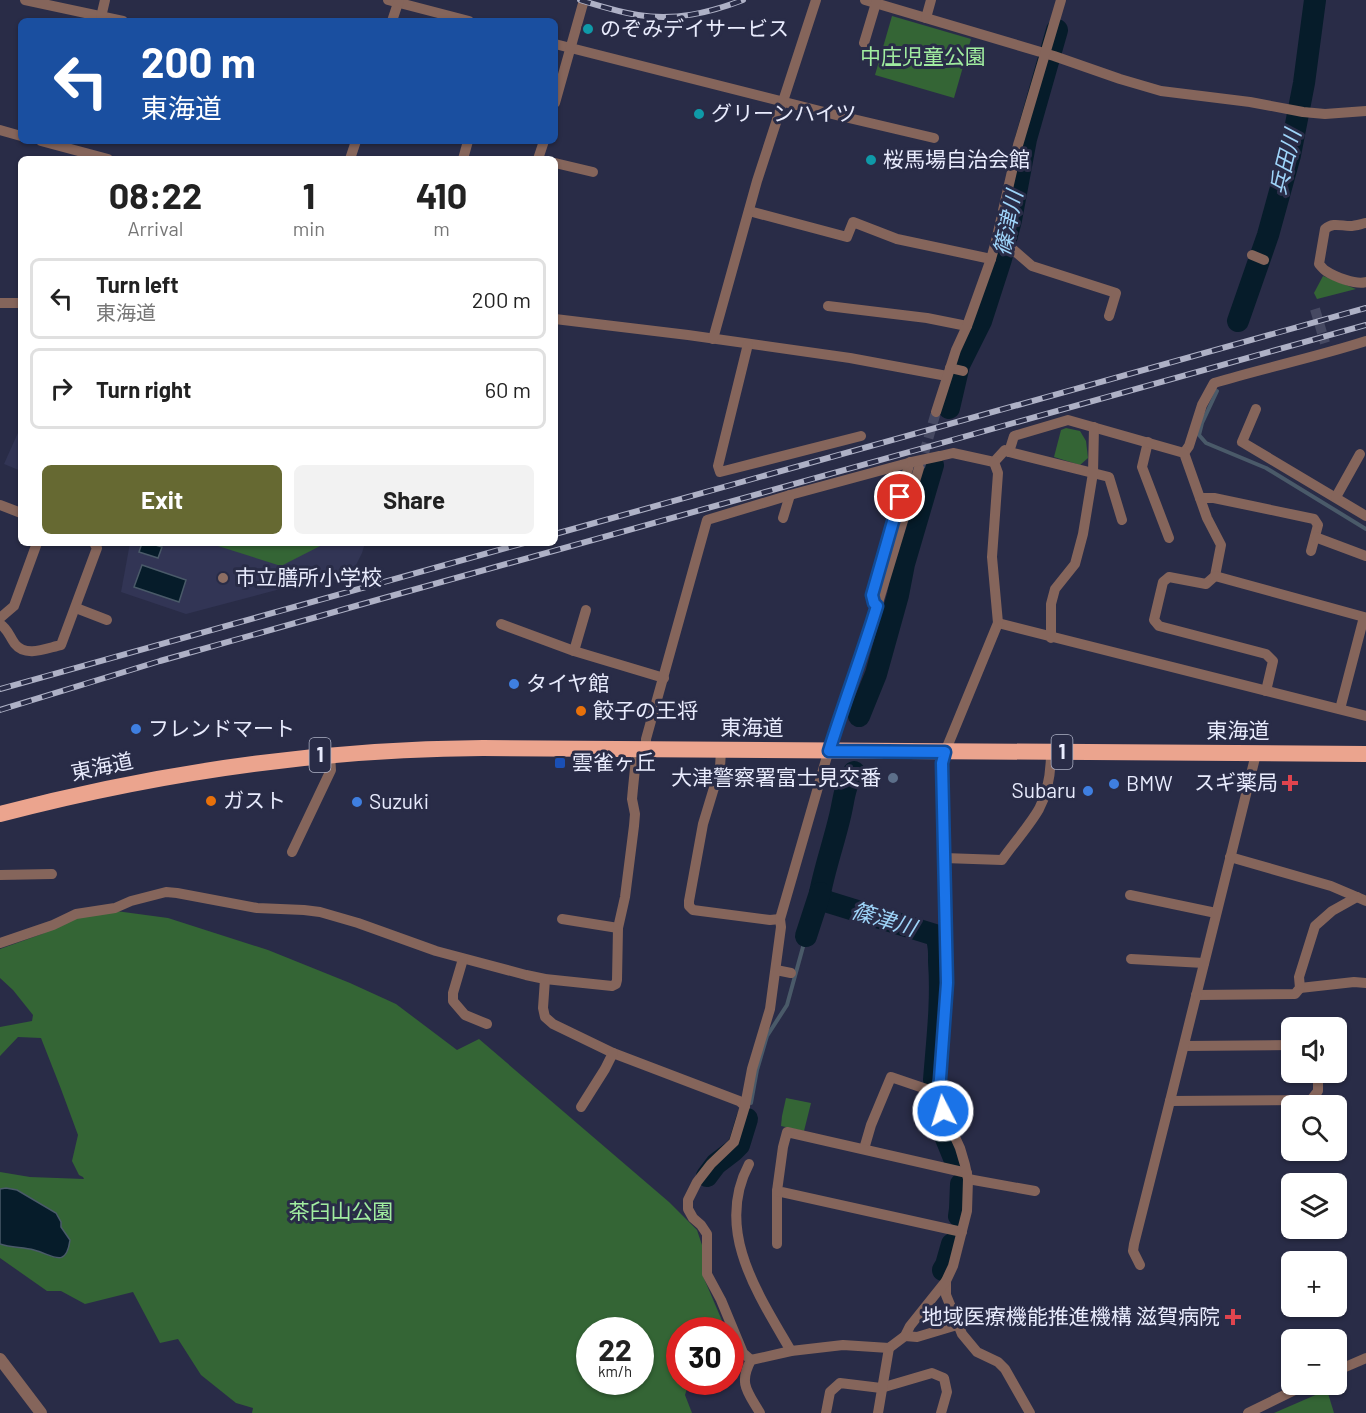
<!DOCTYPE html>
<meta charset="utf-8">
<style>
:root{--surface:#fff;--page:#f2f2f2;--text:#222;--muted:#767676;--line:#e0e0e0;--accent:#666932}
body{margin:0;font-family:Barlow,"Noto Sans JP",sans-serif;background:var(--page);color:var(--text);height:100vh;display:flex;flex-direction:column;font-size:22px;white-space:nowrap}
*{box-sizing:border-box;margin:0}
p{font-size:20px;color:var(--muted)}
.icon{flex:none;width:33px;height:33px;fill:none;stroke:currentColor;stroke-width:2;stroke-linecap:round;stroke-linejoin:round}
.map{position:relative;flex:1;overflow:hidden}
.sheet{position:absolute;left:18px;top:156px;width:540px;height:390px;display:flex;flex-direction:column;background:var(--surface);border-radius:9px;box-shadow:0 2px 4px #0004}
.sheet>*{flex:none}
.hud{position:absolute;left:18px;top:18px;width:540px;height:126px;border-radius:9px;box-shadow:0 2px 4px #0004;background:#1a4fa0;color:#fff;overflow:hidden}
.fabs{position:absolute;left:1281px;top:1017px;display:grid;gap:12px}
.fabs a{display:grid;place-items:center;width:66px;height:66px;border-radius:9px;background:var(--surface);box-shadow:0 2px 4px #0004;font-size:30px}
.speed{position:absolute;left:576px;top:1317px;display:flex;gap:12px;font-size:30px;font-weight:700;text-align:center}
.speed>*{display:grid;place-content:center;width:78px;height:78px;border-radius:50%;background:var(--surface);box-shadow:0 2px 4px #0004;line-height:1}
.speed small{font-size:15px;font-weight:400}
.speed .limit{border:9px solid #d22;background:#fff;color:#111}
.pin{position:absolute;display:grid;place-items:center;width:51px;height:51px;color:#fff;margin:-26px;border:3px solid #fff;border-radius:50%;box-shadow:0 2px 6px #0007}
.me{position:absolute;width:66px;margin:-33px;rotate:355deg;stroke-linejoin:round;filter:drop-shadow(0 0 4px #0008)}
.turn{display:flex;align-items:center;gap:21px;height:126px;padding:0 24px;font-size:27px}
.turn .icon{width:78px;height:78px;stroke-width:2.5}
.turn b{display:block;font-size:42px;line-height:51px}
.eta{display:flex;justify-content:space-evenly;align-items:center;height:102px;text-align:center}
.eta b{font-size:36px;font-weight:700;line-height:42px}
.action{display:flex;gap:12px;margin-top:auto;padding:12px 24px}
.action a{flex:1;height:69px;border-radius:9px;background:var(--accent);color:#fff;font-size:24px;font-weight:700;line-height:69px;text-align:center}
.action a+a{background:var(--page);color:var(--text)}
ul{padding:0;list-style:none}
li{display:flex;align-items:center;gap:18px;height:81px;margin:0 12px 9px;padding:0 12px;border:3px solid var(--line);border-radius:9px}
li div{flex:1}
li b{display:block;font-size:22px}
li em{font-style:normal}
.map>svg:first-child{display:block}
.built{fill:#323555}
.green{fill:#346535;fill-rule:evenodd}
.water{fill:#061c2a;stroke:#4a5a69;stroke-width:1.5}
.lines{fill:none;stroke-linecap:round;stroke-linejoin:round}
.stream{stroke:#4a5a69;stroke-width:4}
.river{stroke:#061c2a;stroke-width:22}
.minor-tunnel{stroke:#464962;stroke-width:10;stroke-dasharray:10 5;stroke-linecap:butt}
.minor{stroke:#85655b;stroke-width:10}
.tertiary{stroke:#85655b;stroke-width:12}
.trunk{stroke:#eba48e;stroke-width:16}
.rail-casing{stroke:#aeb1c6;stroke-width:6}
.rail{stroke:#292c47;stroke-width:4;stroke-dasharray:11;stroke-linecap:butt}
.minor-bridge{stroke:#85655b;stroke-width:10}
.route-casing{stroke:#114b97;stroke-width:15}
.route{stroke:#1a73e8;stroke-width:10}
.culture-dot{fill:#0f9aa8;stroke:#292c47;stroke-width:2}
.education-dot{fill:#8d6e63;stroke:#292c47;stroke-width:2}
.shop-dot{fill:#3f7fe0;stroke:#292c47;stroke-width:2}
.food-dot{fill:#e8710a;stroke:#292c47;stroke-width:2}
.transit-dot{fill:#1a4fb4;stroke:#292c47;stroke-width:2}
.service-dot{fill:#5c6f8a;stroke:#292c47;stroke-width:2}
.health-dot{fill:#e0444e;stroke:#292c47;stroke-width:2}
.labels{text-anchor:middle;stroke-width:6;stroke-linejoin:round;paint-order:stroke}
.shield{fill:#292c47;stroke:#afb2c6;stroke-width:1.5}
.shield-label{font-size:20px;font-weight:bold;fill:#e8ebfd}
.poi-label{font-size:21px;fill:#e8ebfd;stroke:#292c47;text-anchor:start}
.park-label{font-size:21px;fill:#a1eda0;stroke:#292c47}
.street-label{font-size:21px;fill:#e8ebfd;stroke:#292c47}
.water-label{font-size:22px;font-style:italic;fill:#9ed4f9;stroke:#292c47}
</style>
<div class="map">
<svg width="1366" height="1413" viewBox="0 0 1366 1413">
<rect width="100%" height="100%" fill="#292c47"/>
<g class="built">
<path d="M21,426V471L4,464Z"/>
<path d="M130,543H365L362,553L356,565L344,572L186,614L121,592Z"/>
</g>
<g class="green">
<path d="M892,16L971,39L954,98L875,75Z"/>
<path d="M1323,276L1356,289L1317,299L1314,293Z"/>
<path d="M1066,428L1080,431L1086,441L1088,458L1080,465L1054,457L1061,430Z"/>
<path d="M216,543H326L281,566L218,546Z"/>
<path d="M116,911L168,918L268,950L350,983L396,1004L457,1050L479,1039L669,1202L697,1230L702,1245L703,1276L726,1330H680V1382H689L685,1395L692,1413H252L253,1408L236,1403L201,1375L178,1339L160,1343L133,1292L85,1304L61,1291H47L0,1258V1172L30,1177L84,1179L83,1177L79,1175L72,1161L78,1135L61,1089L41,1038L18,1037L0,1056V1027L32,1021L33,1015L13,990L0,978V949L42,934L76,917ZM590,1330H640V1382H590Z"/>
<path d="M786,1098L811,1103L804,1131L781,1126L782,1116Z"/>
<path d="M1327,1390L1334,1413H1274Z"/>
</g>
<g class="water">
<path d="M142,543H149L162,547L158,558L139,552Z"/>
<path d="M142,565L186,580L179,602L134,587Z"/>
<path d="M6,1188L17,1190L56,1213L61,1222V1227L70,1240C66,1269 53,1255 34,1250C23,1247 11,1248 0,1244V1189Z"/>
</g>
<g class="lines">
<g class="stream">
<path d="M1217,391L1202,423L1199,435L1206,443L1266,468L1366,529"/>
<path d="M751,1103L757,1070L767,1036L787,1005L806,936"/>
</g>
<g class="river">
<path d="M1238,321L1268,235L1290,155L1304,83L1315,0"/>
<path d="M949,408L959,365L981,321L1001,259L1011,220L1026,139L1057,30"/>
<path d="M859,716L876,674L898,595L904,564L933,465"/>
<path d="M854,772C844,786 844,800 840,816C834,842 825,867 820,893L825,901L935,935C940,943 939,953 939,962C942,1001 937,1041 934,1080"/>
<path d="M806,936L820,893"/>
<path d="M935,1109L939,1121L954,1158"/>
<path d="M707,1176L716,1164L733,1151L739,1145L747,1119"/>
<path d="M959,1216L960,1209L961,1184"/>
<path d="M943,1270L946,1265L952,1244"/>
</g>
<g class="minor-tunnel">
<path d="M1315,309L1325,343"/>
<path d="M920,467L936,412"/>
</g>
<g class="minor">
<path d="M25,0L123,21"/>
<path d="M388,0L469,21"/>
<path d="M865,0L1054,56L1120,79L1161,91L1250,102L1303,112L1325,114L1366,111"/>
<path d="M101,17L105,0"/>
<path d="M926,18L931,0"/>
<path d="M392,21L399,0"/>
<path d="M864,43L876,3"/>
<path d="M555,44L836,115L934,138"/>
<path d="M555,103L584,0"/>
<path d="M0,130L21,136"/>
<path d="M41,141L108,159"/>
<path d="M350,159L356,141"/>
<path d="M463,159L468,141"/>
<path d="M538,159L544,141"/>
<path d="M555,163L593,172"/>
<path d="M749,211L847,237L853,222L897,239L991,259"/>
<path d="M1366,223C1361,224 1355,226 1350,226C1341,226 1333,222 1325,229L1319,264C1322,267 1323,269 1326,271C1335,277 1356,285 1366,282"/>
<path d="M996,241L1010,247L1032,266L1116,293L1109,316"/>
<path d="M1252,255L1264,260"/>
<path d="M0,303H21"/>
<path d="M828,306L927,318L967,326"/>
<path d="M555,319L688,335L850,358L947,376"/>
<path d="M713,339L757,181L816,0"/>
<path d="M748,344L718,466L720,472L861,436"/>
<path d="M950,368L963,371"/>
<path d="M1256,409L1242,442L1366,516"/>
<path d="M936,412L956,350L967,326L991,259L996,241L1018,145L1061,0"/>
<path d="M1148,442L1142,467L1169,538"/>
<path d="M1009,452L1109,477L1122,520"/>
<path d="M1184,453L1189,446L1202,405L1214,383C1264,368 1316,357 1366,341"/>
<path d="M940,456L953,453L994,462L1005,450L1009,452L1014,436L1068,420L1184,453L1207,518L1221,545L1215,576L1206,584L1169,577L1163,582L1154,620L1159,626L1266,654L1273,661L1266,691"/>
<path d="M1336,497L1360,454"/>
<path d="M1200,498H1214L1314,519L1318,525L1311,551"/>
<path d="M0,505L21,513"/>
<path d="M783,518L790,495"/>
<path d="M1315,537L1366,556"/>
<path d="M1215,576L1364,617L1340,709"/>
<path d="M877,606L874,603L872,595L910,462"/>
<path d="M76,608L107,620"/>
<path d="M0,618L14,606L37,543"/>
<path d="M998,623L1366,716"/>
<path d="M0,624C8,629 9,636 15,644C26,658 47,648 61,645L97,548L94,543"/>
<path d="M501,624L574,651L664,678"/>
<path d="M1051,638V604L1055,589L1075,564L1083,534L1093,473L1094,427"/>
<path d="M574,651L586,610"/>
<path d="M646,749V739L707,520L790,495L912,462"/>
<path d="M721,750L720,768L703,824L689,901V906L693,910L770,920L780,919"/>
<path d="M292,852L331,770L330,755"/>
<path d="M1230,857L1331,886L1366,901"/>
<path d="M944,858L1002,860C1013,844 1030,825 1039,809C1048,792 1051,771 1051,752"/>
<path d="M0,875L52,874"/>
<path d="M1130,895L1216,913"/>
<path d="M562,919L618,928"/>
<path d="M0,943L53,925L76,914L115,908L131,901L166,892L177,893L257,908L304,910L320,912L358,923L436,951L526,975L545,979L612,986L616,984L617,980L618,928L625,897L634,826L635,814L632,799L633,788L637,749"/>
<path d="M463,959L453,993V1001L465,1015L487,1024"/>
<path d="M1131,959L1204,963"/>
<path d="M776,970L791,973"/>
<path d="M545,979L543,1008L545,1017L553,1024L613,1053L739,1101L745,1106"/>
<path d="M1300,988L1354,982L1366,983"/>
<path d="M1196,995L1295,994L1300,988L1299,977L1315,926L1332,911L1357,897"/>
<path d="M1184,1046L1292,1045"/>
<path d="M1170,1101L1311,1100L1318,1091V1072"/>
<path d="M581,1107L605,1069L613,1053"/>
<path d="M864,1149L871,1125L891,1077L938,1093"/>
<path d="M749,1164C714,1230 758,1294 791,1351"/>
<path d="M968,1179L1035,1191"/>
<path d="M777,1191V1244"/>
<path d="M962,1232L777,1191L783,1147L787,1132L967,1173"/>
<path d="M1140,1265L1133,1251L1134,1244L1170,1101L1256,754"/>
<path d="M946,1281V1295L962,1334L977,1352L998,1362L1005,1369L1030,1413"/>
<path d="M905,1336L917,1337L957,1325"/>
<path d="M751,1360L743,1353L721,1300L707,1274V1234L701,1225L693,1218L688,1209V1200L697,1182L711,1164L734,1142L745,1106L752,1069L770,1009L781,927L780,919L836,725L861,659L919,468"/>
<path d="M1336,1371L1366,1358"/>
<path d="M760,1413C748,1392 738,1384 751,1360L791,1351L843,1345L889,1348L905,1336L910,1326L946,1281L953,1266L967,1211L968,1179L965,1165L960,1148L943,1111L938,1093L941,1079L947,983L942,763L945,752L998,623L992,557L998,473L994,462"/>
<path d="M826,1413L830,1392L840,1383L881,1388L932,1373L944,1378L947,1392L941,1413"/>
<path d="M878,1413L889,1348"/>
<path d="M1248,1413L1307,1384"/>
</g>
<path class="tertiary" d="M0,1359L41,1413"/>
<path class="trunk" d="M0,814C160,772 318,749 483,748L1366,754"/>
<g class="rail-casing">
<g id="rail">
<path d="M580,0C599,6 619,12 638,15C675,21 709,13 743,0"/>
<path d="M555,534L1366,308"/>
<path d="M0,689L524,543"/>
<path d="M0,710L160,661L384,598L1366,325"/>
</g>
</g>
<use href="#rail" class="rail"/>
<path class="minor-bridge" d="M912,462L940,456"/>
</g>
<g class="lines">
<g class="route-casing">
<path id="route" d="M900,497L872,595L874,603L877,606C862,655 844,703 829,751L945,752L942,763L947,983L940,1079L938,1093L943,1111"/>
</g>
<use href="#route" class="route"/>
</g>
<g class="culture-dot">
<circle cx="588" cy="29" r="6"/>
<circle cx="699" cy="114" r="6"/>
<circle cx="871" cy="160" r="6"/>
</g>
<circle class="education-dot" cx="223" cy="578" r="6"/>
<g class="shop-dot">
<circle cx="514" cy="684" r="6"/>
<circle cx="136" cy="729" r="6"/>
<circle cx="1114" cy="784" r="6"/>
<circle cx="1088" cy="791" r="6"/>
<circle cx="357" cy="802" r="6"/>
</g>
<g class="food-dot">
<circle cx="581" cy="711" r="6"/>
<circle cx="211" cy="801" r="6"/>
</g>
<rect class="transit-dot" x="554" y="757" width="12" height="12" rx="3"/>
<circle class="service-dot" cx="893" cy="778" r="6"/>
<g class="health-dot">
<path d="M1287 774h6v6h6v6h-6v6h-6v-6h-6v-6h6z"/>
<path d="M1230 1308h6v6h6v6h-6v6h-6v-6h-6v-6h6z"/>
</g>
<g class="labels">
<g class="shield">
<rect x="1051.5" y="735" width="21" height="34" rx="4.5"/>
<rect x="309.5" y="738" width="21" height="34" rx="4.5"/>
</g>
<g class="shield-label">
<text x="1062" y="759">1</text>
<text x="320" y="762">1</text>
</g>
<g class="poi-label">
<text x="600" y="36">のぞみデイサービス</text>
<text x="711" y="121">グリーンハイツ</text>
<text x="883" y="167">桜馬場自治会館</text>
<text x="235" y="585">市立膳所小学校</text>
<text x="526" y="691">タイヤ館</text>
<text x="593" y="718">餃子の王将</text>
<text x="148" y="736">フレンドマート</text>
<text x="572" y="770">雲雀ヶ丘</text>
<text x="881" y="785" text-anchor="end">大津警察署富士見交番</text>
<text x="1278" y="790" text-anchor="end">スギ薬局</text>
<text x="1126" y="791">BMW</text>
<text x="1076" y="798" text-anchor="end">Subaru</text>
<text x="223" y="808">ガスト</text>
<text x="369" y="809">Suzuki</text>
<text x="1220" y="1324" text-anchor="end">地域医療機能推進機構 滋賀病院</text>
</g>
<g class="park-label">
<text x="923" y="64">中庄児童公園</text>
<text x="341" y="1219">茶臼山公園</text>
</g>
<g class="street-label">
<text x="752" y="735">東海道</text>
<text x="1238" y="738">東海道</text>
<text transform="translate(102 767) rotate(-12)" y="7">東海道</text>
</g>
<g class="water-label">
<text transform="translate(1285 162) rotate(-76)" y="8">兵田川</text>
<text transform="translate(1008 223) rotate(-78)" y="8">篠津川</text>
<text transform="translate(884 919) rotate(17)" y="8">篠津川</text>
</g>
</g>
</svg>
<div class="fabs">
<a><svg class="icon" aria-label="sound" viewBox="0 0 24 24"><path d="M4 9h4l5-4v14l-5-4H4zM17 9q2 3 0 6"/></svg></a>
<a><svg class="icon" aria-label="search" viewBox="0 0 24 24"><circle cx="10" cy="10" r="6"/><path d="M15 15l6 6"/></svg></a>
<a><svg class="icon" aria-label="layers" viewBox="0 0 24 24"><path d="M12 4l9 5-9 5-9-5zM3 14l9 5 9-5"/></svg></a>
<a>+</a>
<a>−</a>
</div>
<div class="speed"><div>22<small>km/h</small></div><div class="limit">30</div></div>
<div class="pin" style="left:900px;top:497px;background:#d93025"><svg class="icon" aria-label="arrive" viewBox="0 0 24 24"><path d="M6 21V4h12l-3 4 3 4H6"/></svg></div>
<svg class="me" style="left:943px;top:1111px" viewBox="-20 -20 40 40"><circle r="17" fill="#1a73e8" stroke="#fff" stroke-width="3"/><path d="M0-11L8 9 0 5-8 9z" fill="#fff"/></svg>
<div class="hud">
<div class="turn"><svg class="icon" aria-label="left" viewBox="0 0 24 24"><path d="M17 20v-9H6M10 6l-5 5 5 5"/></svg><div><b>200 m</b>東海道</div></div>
</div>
<section class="sheet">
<div class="eta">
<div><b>08:22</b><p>Arrival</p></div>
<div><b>1</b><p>min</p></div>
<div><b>410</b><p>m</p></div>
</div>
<ul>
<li><svg class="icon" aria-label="left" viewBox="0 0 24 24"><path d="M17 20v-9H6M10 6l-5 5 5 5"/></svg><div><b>Turn left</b><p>東海道</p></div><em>200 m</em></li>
<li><svg class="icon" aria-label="right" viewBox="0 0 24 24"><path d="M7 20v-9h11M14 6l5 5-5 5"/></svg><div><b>Turn right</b></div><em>60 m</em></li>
</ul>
<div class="action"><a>Exit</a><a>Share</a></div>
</section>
</div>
